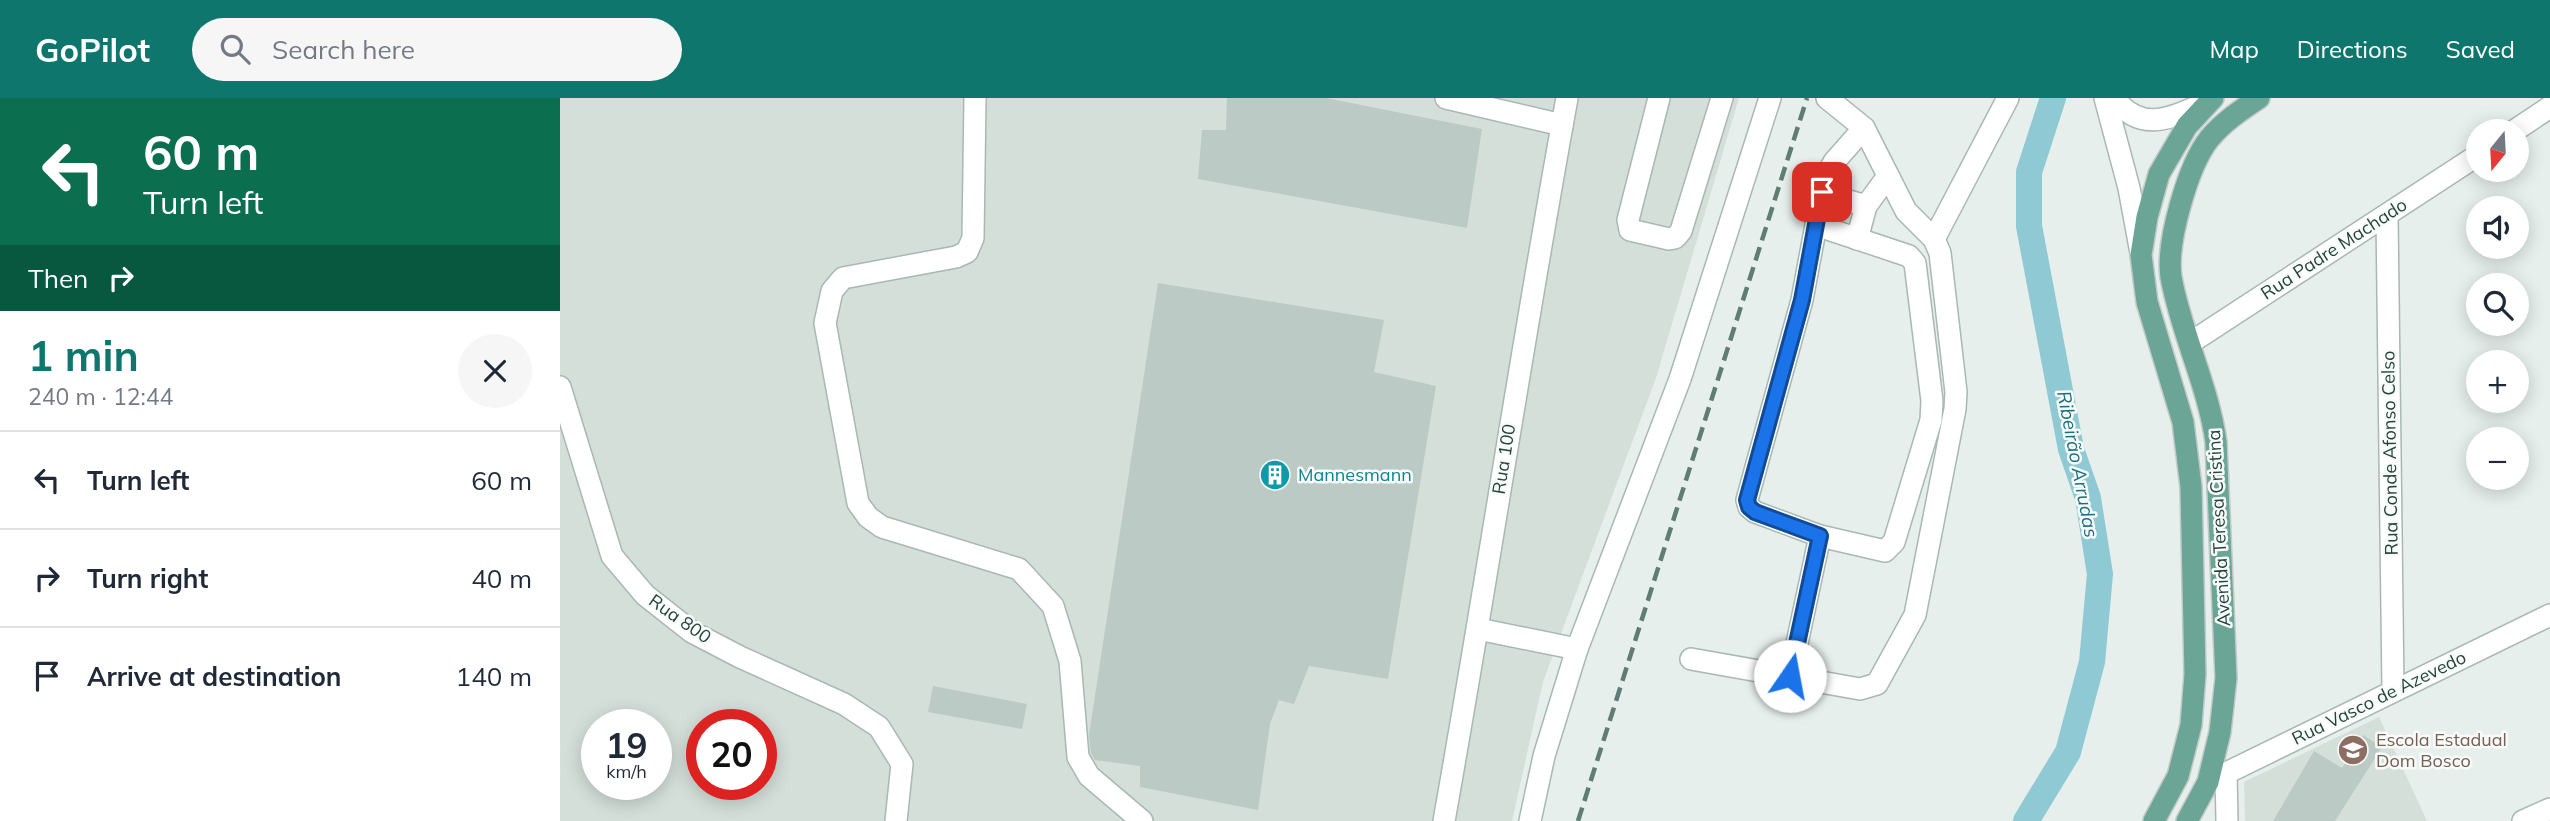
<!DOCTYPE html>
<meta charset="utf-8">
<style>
:root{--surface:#fff;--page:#f6f6f7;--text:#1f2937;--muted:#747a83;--line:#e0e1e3;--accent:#0f766e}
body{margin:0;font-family:Mulish,sans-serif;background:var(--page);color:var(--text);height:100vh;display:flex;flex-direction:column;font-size:26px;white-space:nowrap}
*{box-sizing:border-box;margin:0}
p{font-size:23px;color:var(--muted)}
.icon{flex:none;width:38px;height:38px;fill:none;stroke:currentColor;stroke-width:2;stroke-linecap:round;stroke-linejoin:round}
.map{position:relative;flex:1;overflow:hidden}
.sheet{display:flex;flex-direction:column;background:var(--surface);width:560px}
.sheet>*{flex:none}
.top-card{background:#0b6e4f;color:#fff;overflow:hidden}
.needle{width:46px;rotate:198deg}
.fabs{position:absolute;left:1906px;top:21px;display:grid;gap:14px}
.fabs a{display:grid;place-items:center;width:63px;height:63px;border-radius:50%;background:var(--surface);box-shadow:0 4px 18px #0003;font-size:35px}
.speed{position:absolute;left:21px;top:611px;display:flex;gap:14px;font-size:35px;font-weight:700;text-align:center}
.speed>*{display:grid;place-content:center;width:91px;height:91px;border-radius:50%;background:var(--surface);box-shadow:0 4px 18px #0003;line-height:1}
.speed small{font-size:18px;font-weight:400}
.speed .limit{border:10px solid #d22;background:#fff;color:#111}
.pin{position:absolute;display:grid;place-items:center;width:60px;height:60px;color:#fff;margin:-30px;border-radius:14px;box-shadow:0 4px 10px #0006}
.me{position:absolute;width:77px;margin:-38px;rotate:12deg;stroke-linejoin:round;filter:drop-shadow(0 0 5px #0008)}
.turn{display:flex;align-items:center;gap:24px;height:147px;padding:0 28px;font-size:32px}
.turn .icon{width:91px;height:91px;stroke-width:2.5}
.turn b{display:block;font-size:49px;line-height:60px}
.then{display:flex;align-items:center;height:66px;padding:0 28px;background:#0003;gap:14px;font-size:26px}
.round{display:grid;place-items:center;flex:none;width:74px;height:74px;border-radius:37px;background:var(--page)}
.head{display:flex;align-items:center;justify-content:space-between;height:119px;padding:0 28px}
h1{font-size:42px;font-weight:700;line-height:52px;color:var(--accent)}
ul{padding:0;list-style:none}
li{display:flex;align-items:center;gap:21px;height:98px;padding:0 28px;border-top:2px solid var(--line)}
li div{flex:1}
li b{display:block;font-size:26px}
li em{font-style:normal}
header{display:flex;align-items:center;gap:42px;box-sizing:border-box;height:98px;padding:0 35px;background:var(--accent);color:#fff}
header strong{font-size:33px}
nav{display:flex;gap:38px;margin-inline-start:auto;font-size:24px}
.search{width:490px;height:63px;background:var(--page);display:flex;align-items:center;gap:18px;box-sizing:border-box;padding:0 24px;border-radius:38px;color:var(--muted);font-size:26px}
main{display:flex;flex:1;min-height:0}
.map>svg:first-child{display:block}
.built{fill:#d4dfda;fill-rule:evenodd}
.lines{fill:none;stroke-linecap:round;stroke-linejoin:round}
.river{stroke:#8ec9d4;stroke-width:26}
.building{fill:#bbcac4}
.minor-casing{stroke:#a8b8b2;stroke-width:24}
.major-casing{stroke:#c2cac8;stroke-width:24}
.minor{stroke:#fff;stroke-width:21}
.major{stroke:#6aa596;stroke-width:21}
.rail{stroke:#5f7d75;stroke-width:4.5;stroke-dasharray:14 7;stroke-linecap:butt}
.route-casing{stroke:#114b97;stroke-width:18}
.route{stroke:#1a73e8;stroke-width:12}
.labels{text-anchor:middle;stroke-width:5;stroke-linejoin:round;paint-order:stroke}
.street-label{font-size:18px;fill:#24423a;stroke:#f7fbf9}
.culture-label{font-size:18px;fill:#0d838f;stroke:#f7fbf9;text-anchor:start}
.education-label{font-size:18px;fill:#785e54;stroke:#f7fbf9;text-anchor:start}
.water-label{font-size:19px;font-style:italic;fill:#1c6f80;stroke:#f7fbf9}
</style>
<header>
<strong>GoPilot</strong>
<div class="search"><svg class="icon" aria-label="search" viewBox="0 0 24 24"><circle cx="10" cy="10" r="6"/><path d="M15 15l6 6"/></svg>Search here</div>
<nav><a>Map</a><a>Directions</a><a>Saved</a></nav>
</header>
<main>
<section class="sheet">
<div class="top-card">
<div class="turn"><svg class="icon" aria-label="left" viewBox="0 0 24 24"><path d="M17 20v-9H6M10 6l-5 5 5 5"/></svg><div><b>60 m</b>Turn left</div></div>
<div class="then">Then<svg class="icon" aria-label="right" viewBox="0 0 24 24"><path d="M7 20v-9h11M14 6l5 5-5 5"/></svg></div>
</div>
<div class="head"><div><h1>1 min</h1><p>240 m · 12:44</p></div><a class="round"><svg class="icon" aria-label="close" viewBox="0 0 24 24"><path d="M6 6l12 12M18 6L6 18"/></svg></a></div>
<ul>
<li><svg class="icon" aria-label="left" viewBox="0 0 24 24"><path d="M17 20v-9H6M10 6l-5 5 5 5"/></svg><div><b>Turn left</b></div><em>60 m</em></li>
<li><svg class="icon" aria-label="right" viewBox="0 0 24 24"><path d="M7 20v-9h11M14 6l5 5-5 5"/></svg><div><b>Turn right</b></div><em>40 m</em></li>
<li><svg class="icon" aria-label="arrive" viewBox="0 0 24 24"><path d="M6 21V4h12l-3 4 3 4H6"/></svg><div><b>Arrive at destination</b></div><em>140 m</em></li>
</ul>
</section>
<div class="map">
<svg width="1990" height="723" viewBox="0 0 1990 723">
<rect width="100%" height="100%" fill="#e6efeb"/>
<g class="built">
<path d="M0,0H1179L1096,280L983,584L952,723H0ZM37,626H96V686H37ZM142,626H201V686H142Z"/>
<path d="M1819,619L1867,723H1685L1684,684Z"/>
</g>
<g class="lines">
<path class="river" d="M1466,723L1508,654L1532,564L1540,476L1528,400L1511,351L1469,128V74L1493,0"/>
</g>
<g class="building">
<path d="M667,0H766L922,31L907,130L638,81L642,32H666Z"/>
<path d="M598,185L824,222L814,274L876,288L828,581L749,568L734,606L719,602L710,626L698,712L580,689V668L535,662L531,655L529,637Z"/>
<path d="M373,588L467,606L462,631L368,614Z"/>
<path d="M1803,637L1822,649L1775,723H1713L1754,653L1782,670Z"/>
</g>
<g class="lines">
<g class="minor-casing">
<g id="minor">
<path d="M415,0L413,140L407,154L396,159L283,180L272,193L265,225L298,405L308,419L322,429L459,471L493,508L510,563L518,659L529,678L582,723"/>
<path d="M886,0L1002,27"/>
<path d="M1099,0L1068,122L1070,132L1109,141L1115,140L1121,133L1162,0"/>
<path d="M1545,0L1569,90L1581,155"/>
<path d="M1554,0C1582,37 1612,19 1648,4"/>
<path d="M1954,33L1990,9"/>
<path d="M1262,95L1306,108"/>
<path d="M1827,118L1833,592"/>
<path d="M1256,127L1349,158L1355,165L1372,303L1371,322L1334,444L1325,453L1260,438L1195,414L1189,409L1187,402L1242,202Z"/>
<path d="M1256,127L1267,77L1274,64L1304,30"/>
<path d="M1297,141L1306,108L1328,78"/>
<path d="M1374,141L1448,0"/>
<path d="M1630,245L1918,57"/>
<path d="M0,289L52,458L85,497L132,534L180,559L284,606L319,629L342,666L336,723"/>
<path d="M918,531L1017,551"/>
<path d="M1131,561L1300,591L1317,586L1355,517L1395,311L1396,294L1380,155L1374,141L1346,113L1304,30L1267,0"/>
<path d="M1230,578L1260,438"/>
<path d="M1666,675L1667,723"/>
<path d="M1648,684L1990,517"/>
<path d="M884,723C927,482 963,241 1007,0"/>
<path d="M970,723L984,658L1017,551L1120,281L1210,0"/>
<path d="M1963,723L1990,711"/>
</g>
</g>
<g class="major-casing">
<g id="major">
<path d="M1594,723L1618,678L1631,627L1635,576L1631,389L1623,324L1587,204L1581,157L1587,119L1599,76L1627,28L1653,0"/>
<path d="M1627,723L1648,684L1660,634L1666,580L1656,344C1648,287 1621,235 1611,179C1606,144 1628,68 1649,41C1663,24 1681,12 1699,0"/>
</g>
</g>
<use href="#minor" class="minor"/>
<use href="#major" class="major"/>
<path class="rail" d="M1018,723L1247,0"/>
</g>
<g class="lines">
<g class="route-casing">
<path id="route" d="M1230,578L1260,438L1195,414L1189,409L1187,402L1242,202L1262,94"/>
</g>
<use href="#route" class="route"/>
</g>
<defs>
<g id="building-disc" transform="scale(1.575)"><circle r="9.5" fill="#0f9aa8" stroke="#f7fbf9"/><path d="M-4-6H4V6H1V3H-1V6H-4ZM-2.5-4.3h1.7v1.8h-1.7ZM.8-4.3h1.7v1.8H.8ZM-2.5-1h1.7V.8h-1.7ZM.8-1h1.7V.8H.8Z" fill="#fff"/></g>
<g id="school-disc" transform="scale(1.575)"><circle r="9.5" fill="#8d6e63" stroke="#f7fbf9"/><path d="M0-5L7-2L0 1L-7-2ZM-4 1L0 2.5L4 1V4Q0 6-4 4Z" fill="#fff"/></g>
</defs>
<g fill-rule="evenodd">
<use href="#building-disc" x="715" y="377"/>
<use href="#school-disc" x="1793" y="652"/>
</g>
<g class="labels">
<g class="street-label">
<text transform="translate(1774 151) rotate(-33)" y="6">Rua Padre Machado</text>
<text transform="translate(1830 355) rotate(-91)" y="6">Rua Conde Afonso Celso</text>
<text transform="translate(944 361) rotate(-81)" y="6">Rua 100</text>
<text transform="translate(1659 430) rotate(-93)" y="6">Avenida Teresa Cristina</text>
<text transform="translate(120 521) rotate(35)" y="6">Rua 800</text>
<text transform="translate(1819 600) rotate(-26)" y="6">Rua Vasco de Azevedo</text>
</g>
<g class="culture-label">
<text x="738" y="383">Mannesmann</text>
</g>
<g class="education-label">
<text x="1816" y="648">Escola Estadual<tspan x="1816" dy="21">Dom Bosco</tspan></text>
</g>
<g class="water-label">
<text transform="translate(1518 366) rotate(79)" y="7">Ribeirão Arrudas</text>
</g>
</g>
</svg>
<div class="fabs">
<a><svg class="needle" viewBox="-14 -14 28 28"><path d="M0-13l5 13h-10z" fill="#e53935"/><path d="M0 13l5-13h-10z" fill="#747a83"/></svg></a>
<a><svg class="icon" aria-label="sound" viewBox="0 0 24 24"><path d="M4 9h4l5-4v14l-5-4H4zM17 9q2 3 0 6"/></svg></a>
<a><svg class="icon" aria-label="search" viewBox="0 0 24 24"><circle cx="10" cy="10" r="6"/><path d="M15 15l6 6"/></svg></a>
<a>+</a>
<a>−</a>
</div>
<div class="speed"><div>19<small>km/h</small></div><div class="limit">20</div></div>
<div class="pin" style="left:1262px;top:94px;background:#d93025"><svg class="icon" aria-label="arrive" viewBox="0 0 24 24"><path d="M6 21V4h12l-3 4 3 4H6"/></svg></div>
<svg class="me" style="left:1230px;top:578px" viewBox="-20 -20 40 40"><circle r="19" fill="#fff"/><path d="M0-13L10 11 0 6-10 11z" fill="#1a73e8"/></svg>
</div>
</main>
